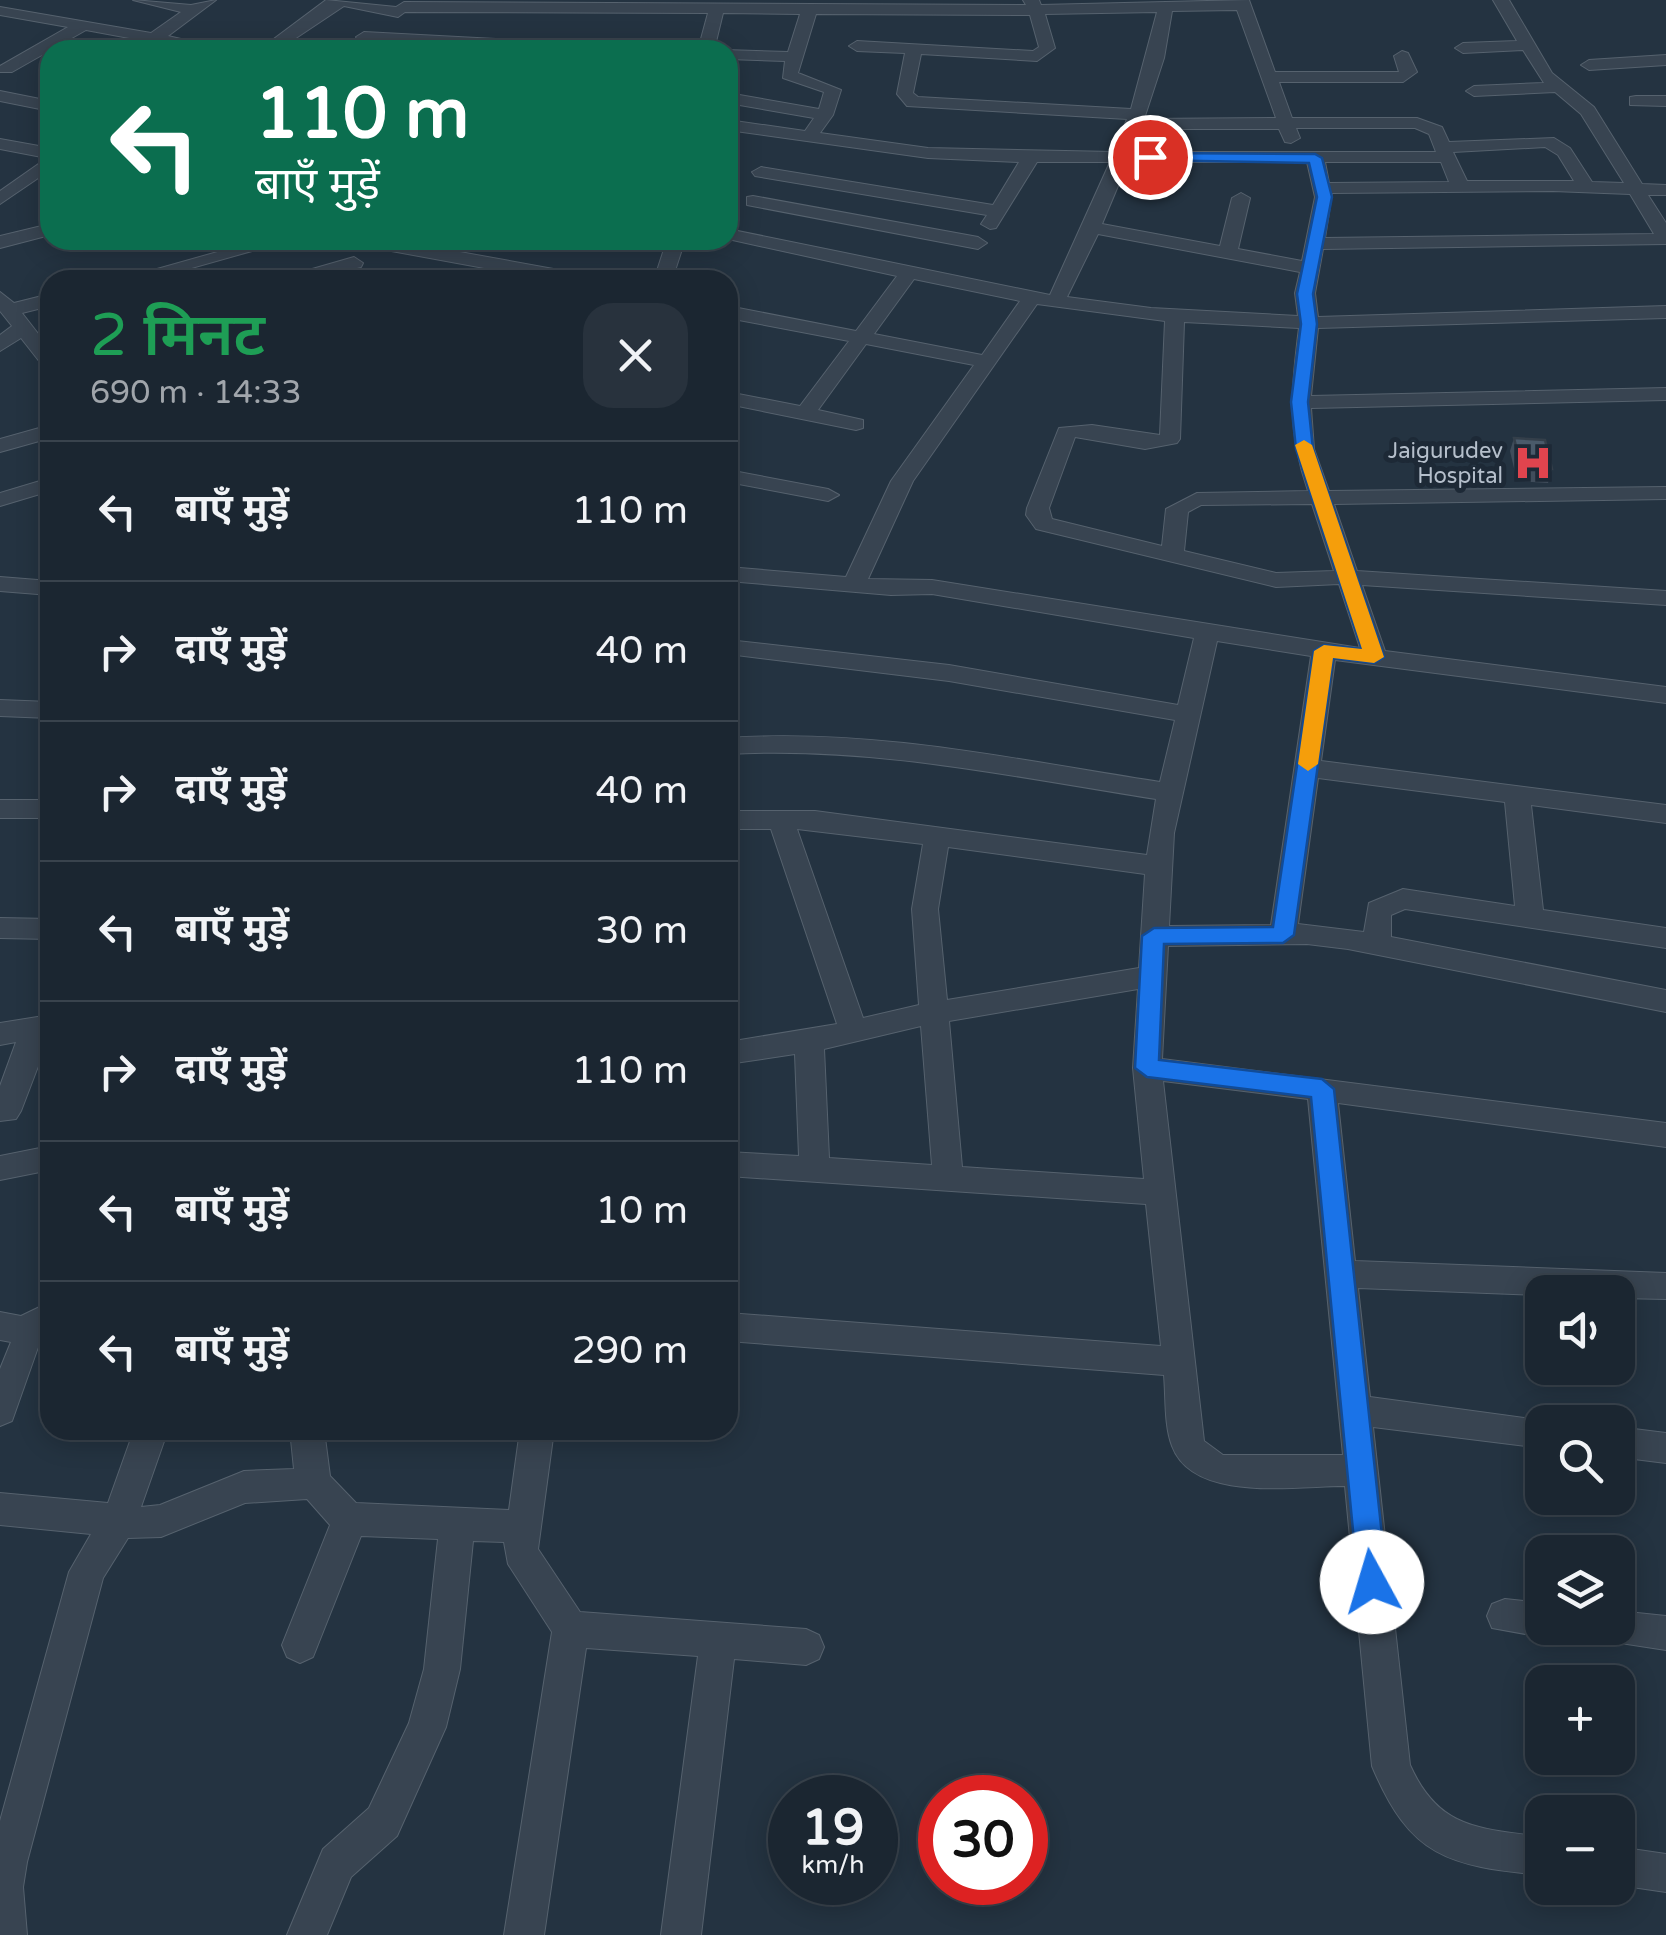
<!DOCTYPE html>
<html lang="hi">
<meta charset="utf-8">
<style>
:root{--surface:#1b2631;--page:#28323d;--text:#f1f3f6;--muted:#a0a5ab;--line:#39434d}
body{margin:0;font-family:"Varela Round","Noto Sans Devanagari",sans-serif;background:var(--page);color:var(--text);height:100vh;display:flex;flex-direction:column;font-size:38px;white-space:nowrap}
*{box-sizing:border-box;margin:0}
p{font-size:32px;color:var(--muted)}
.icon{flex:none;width:55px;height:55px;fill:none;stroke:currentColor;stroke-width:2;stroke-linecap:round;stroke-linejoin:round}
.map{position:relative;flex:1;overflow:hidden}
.details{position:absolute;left:40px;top:270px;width:698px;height:1170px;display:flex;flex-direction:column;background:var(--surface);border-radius:30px;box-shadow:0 5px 25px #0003,0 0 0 2px var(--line)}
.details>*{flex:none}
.hud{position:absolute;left:40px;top:40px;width:698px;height:210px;border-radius:30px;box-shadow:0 5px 25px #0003,0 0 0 2px var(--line);background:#0b6e4f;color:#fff;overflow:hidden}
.tools{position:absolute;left:1525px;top:1275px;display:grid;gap:20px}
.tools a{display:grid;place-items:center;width:110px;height:110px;border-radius:20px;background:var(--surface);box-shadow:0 5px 25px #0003,0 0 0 2px var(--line);font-size:50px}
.speed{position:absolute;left:768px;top:1775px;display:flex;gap:20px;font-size:50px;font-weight:700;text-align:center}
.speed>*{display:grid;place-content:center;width:130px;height:130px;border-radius:50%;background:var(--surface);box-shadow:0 5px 25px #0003,0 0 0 2px var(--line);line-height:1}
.speed small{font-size:25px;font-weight:400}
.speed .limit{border:15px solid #d22;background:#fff;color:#111}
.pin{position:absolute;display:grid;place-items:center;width:85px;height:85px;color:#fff;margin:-42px;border:5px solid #fff;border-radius:50%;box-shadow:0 2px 10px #0007}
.me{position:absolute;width:110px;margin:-55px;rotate:354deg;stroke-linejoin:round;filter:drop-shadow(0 0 8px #0008)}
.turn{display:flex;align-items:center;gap:35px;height:210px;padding:0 50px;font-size:45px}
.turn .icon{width:130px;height:130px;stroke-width:2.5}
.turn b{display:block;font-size:70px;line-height:85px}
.round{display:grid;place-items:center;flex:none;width:105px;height:105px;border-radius:30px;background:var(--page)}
.head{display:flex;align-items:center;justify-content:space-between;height:170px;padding:0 50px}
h1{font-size:60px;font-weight:600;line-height:75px;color:#1e9e55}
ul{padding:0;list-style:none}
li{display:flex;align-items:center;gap:30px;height:140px;padding:0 50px;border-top:2px solid var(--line)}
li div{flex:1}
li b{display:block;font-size:38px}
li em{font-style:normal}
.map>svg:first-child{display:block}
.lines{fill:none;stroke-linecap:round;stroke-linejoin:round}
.minor-casing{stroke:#56626e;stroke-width:2}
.minor{fill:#384451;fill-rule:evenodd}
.wall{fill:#404d5b}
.building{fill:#4a5a6a;stroke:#343f4a;stroke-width:2.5}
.route{fill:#1a73e8;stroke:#114b97;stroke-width:2.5}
.slow{fill:#f59e0b}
.labels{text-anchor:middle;stroke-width:10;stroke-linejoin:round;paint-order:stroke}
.far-poi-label{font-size:22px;fill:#b5bfcb;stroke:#1d2936;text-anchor:end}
</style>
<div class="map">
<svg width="1666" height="1935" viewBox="0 0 1666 1935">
<rect width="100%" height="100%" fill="#243341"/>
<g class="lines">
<g class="minor-casing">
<g id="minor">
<path d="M133,0L191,5L216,0L168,36L228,50H194L86,30L12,72H0V66L68,27L0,15V7L151,33L181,12Z"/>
<path d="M326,0L396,7L404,2L1026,5L1023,0H1039L1041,5L1249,0L1275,72H1399L1394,56L1402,51L1408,53L1417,72L1403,82H1279L1292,118H1417L1442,127L1449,142L1554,138L1570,148L1592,182L1624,183L1581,114L1555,92L1474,96L1466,91L1474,86L1544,83L1523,50L1463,53L1455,48L1463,43L1517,41L1493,0H1509L1552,73L1594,107L1642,184L1666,185V195H1648L1666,223V244L1323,249L1315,293L1318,317L1666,306V318L1318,328L1311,396L1666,388V400L1311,408L1314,449L1329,491L1666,487V499L1334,504L1357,571L1666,591V605L1362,585L1385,651L1666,687V703L1335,660L1321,761L1666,805V823L1531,805L1543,910L1666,928V948L1405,909L1391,915V937L1666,990V1012L1348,949L1307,944L1168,946L1162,1059L1666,1123V1147L1338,1103L1355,1261L1666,1273V1299L1618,1298V1292L1542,1295L1358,1288L1370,1397L1554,1422H1542V1448L1373,1427L1410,1765C1439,1830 1480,1828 1542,1837V1875C1448,1866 1410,1857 1372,1766L1345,1486C1296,1486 1193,1503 1172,1446C1164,1425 1166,1397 1164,1375L728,1341V1313L1161,1346L1146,1204L728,1176V1152L799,1156L795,1054L728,1064V1042L837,1024L771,829H728V811H815L1147,855L1156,799C1014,777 873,746 728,754V738C873,728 1017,760 1160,782L1175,720L949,681L728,654V640L949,665L1178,705L1194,638L932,594L891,595L728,581V567L846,577L891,481L974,365L866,344L818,410L863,420V428L856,430L728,404V392L800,406L849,341L728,318V306L856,331L897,276L728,239V229L1050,295L1110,162H1037L996,228L990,229L981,224L987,215L755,176L752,172L761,167L993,205L1019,162L928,158L728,130V120L805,131L814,118L728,103V93L819,109L824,92L783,78L785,61L728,59L725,50L788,52L800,14L723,13L714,50H698L708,13L405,12L398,17L344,6L278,50H259ZM1237,10L1276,118L1144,119L1164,58L1172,11ZM1157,12L1131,109L918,97L913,93L921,54L1037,61L1055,48L1045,14ZM816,14L1030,15L1039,47L1033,51L857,41L849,46L857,51L905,53L897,94L907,106L1127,119L1114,152L928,148L820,133L833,115L841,90L798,73ZM1296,128H1415L1429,134L1436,152H1132L1140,129H1279L1285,142L1291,143L1300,138ZM1545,147L1558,155L1574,181H1467L1453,152ZM1128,162H1307L1315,197L1302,261L1238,249L1250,198L1241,193L1232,198L1220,246L1102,224ZM1325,162H1441L1449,182L1329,183ZM1553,191L1630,194L1654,234L1325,238L1332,193ZM1098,234L1300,272L1295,293L1298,316L1151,308L1067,297ZM914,279L1020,301L982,355L874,334ZM1037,304L1165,321L1160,435L1092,425L1059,428L1027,508L1026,515L1036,529L1276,587L1339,584L1360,648L932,580L868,579L913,481ZM1184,322L1299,328C1291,390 1287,430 1308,491L1197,493L1166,509L1162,546L1052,519L1049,508L1075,437L1145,449L1177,443L1180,439ZM1312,504L1334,571L1276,573L1184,551L1188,512L1201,505ZM1217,641L1311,656L1271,925L1169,926L1174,833ZM1318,778L1505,802L1515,906L1403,889L1369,903L1364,932L1298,924ZM797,829L923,844L912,909L919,1005L863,1018ZM948,847L1145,874L1139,968L947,1000L938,909ZM1138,989L1133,1068L1144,1179L962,1167L949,1021ZM921,1026L932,1165L829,1158L824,1049ZM1163,1081L1308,1099L1343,1455H1223L1204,1441Z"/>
<path d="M364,32L612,45L620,50H521L358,40L356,37Z"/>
<path d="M1666,55V65L1589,70L1581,65L1589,60Z"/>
<path d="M0,91L50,101V111L0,101Z"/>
<path d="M1636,96H1666V106L1630,105V97Z"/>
<path d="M0,139L50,148V170L0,204V191L47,158L0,149Z"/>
<path d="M753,196L978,237L987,243L978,249L747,205V197Z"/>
<path d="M50,224V235L0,248V236Z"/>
<path d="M260,240H291L149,280H118Z"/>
<path d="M355,240H394L581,274L590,280H550L364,246Z"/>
<path d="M667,240H685L672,280H654Z"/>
<path d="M354,257L363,263L361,267L307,280H274Z"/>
<path d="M0,292L14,303L50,294V306L22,313L50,349V368L43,366L21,338L0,351V335L12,326L0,311Z"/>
<path d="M50,425V438L0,452V439Z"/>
<path d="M728,470L828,489L839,495L828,501L728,482Z"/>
<path d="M50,478V491L0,506V493Z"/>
<path d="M0,577L50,581V595L0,591Z"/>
<path d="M0,700L50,702V718L0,716Z"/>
<rect x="0" y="800" width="50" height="18"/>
<path d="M0,918L50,919V939L0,938Z"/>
<path d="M50,1015V1035L21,1111L16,1119L0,1121V1086L16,1042L0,1045V1023Z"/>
<path d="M50,1146V1170L0,1180V1156Z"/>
<path d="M50,1302V1332L42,1336L12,1421L0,1426V1369L11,1342L0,1340V1312L21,1316Z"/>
<path d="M1618,1427L1666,1433V1463L1618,1457Z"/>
<path d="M134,1430H168L141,1507L160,1505L244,1471L294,1469L290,1430H324L330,1476L356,1503L509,1510L520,1430H554L538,1549L580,1612L806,1629L819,1635L824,1647L819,1659L806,1665L734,1659L701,1935H661L698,1656L586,1648L544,1935H504L552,1632L508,1564L504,1542L473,1541L460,1669L446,1727L397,1836L351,1877L327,1935H287L323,1849L369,1808L409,1723L424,1669L438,1539L361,1536L313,1657L300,1663L287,1657L282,1645L330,1525L307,1499L245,1503L161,1537L128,1538L103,1578L27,1862L23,1887L27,1935H0V1821L69,1572L91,1534L0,1525V1493L108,1503Z"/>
<path d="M1505,1599L1542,1603V1628H1557L1555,1632L1542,1637L1492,1628L1487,1616L1492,1604Z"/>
<path d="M1618,1611L1666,1616V1650L1601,1640L1596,1628H1618Z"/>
<path d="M1618,1847L1666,1854V1892L1618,1885Z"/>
</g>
</g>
<use href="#minor" class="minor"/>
</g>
<path class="wall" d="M1514,438L1552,469L1548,483L1517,481L1510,451Z"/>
<path class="building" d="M1514,438L1545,440L1552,469L1521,467Z"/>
<path class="route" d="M1150,153L1315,154L1322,158L1332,197L1313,294L1317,324L1308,402L1313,449L1384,657L1374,663L1333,658L1294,935L1283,943L1164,944L1159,1060L1322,1079L1334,1089L1387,1582L1383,1592L1372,1596L1362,1592L1358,1582L1311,1097L1147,1077L1135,1068L1142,936L1154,928L1273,927L1314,651L1324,645L1362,649L1296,449L1291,402L1301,324L1297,294L1317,197L1309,163L1145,160Z"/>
<path class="slow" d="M1304,440L1312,445L1384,657L1374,663L1333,658L1318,764L1308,771L1298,764L1314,651L1324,645L1362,649L1295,445Z"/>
<defs>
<g id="hospital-bare" transform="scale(3)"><path d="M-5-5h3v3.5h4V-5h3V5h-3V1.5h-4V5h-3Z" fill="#e0444e" stroke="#1d2936" stroke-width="2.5" paint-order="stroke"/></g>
</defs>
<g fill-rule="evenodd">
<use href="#hospital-bare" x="1533" y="463"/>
</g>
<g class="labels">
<g class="far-poi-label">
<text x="1503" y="458">Jaigurudev<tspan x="1503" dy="25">Hospital</tspan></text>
</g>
</g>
</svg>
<div class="tools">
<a><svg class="icon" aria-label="sound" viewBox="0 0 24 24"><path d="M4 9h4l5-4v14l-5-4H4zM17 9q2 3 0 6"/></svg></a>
<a><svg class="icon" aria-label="search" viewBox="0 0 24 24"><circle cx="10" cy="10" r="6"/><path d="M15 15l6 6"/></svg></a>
<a><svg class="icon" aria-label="layers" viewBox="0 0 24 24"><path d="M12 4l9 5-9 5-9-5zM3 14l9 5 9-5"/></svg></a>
<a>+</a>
<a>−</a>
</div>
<div class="speed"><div>19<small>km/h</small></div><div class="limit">30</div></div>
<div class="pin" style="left:1150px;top:157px;background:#d93025"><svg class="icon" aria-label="arrive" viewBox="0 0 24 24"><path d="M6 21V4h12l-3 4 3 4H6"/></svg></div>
<svg class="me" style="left:1372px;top:1582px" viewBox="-20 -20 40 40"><circle r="19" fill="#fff"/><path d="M0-13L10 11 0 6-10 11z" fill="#1a73e8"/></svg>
<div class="hud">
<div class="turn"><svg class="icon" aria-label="left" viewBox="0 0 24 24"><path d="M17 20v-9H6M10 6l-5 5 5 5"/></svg><div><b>110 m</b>बाएँ मुड़ें</div></div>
</div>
<section class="details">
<div class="head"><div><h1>2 मिनट</h1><p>690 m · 14:33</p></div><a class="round"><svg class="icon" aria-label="close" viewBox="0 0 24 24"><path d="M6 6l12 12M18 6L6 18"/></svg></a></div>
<ul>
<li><svg class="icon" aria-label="left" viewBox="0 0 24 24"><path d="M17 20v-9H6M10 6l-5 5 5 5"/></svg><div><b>बाएँ मुड़ें</b></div><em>110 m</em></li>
<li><svg class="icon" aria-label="right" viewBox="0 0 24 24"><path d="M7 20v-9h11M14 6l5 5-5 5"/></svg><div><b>दाएँ मुड़ें</b></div><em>40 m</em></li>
<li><svg class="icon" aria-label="right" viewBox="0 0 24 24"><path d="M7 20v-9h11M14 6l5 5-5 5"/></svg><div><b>दाएँ मुड़ें</b></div><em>40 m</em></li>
<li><svg class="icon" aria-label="left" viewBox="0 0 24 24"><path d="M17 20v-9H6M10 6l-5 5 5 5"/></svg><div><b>बाएँ मुड़ें</b></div><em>30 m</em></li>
<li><svg class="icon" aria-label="right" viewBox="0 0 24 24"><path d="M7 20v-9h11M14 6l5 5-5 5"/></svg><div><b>दाएँ मुड़ें</b></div><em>110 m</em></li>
<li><svg class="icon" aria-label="left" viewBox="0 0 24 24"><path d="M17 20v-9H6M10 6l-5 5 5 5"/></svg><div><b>बाएँ मुड़ें</b></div><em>10 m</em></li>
<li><svg class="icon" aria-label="left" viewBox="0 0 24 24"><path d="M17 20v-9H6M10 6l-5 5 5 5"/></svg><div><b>बाएँ मुड़ें</b></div><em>290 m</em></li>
</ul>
</section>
</div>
